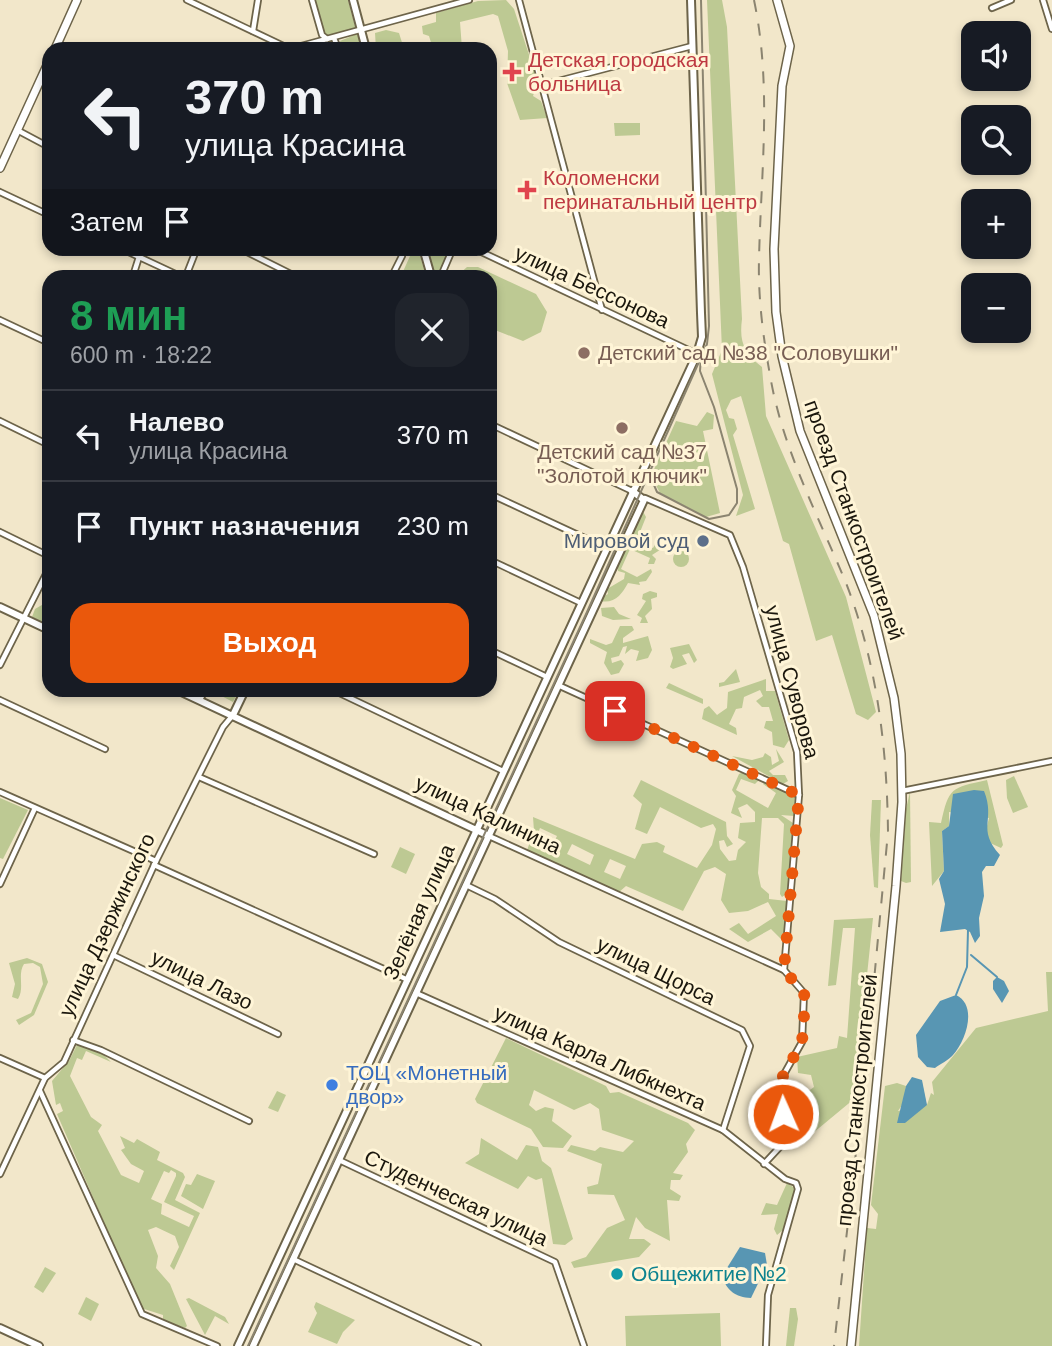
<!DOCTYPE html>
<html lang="ru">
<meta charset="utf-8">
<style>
:root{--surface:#171b24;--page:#20242c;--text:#f1f3f6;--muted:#9ea1a6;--line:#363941;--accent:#ea580c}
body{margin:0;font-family:Helvetica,sans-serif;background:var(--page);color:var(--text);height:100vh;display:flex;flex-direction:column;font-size:26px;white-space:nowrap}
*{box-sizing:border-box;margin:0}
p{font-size:23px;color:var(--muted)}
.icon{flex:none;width:38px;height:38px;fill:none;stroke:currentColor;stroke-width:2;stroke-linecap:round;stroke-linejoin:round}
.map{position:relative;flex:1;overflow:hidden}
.drawer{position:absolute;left:42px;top:270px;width:455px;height:427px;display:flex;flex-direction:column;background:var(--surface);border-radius:21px;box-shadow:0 4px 10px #0003}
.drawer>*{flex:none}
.top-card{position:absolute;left:42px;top:42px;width:455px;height:214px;border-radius:21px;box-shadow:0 4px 10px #0003;background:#171b24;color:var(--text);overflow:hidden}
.tools{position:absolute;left:961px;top:21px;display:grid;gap:14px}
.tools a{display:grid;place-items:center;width:70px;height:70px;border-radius:14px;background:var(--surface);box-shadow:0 4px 10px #0003;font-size:35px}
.pin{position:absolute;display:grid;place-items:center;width:60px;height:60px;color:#fff;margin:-30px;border-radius:14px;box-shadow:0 4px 10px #0006}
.me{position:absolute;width:77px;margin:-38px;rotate:358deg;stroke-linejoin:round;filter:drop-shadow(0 0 5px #0008)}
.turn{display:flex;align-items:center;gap:24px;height:147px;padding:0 28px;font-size:32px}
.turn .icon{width:91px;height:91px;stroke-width:2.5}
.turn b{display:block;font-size:49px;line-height:60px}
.then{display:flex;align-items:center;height:66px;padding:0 28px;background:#0003;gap:14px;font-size:26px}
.round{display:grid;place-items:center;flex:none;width:74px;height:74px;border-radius:21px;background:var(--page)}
.summary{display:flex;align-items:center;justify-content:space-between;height:119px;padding:0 28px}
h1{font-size:42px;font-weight:700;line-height:52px;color:#1e9e55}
.cta{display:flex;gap:14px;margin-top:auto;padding:14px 28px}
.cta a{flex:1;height:80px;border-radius:21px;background:var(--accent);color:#fff;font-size:28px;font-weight:700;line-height:80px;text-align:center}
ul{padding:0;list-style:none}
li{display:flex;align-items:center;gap:21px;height:91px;padding:0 28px;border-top:2px solid var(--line)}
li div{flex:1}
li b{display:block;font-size:26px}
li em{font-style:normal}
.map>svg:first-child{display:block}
.green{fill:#bdc993;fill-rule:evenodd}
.water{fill:#5896b3}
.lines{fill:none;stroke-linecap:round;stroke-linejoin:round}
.stream{stroke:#5896b3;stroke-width:2}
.minor-casing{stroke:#6d644a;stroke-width:8}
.tertiary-casing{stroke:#6d644a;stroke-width:10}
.secondary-casing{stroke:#6d644a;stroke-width:10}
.minor{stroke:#fff;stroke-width:4.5}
.tertiary{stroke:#fff;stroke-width:6}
.secondary{stroke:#fff;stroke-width:7}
.tram{stroke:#8b8470;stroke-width:2}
.rail{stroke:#8b8470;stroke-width:2;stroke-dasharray:12 12;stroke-linecap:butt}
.route{stroke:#ea580c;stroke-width:12;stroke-dasharray:0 21.6}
.health-dot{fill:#e0444e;stroke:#fff5d7;stroke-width:2.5}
.education-dot{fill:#8d6e63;stroke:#fff5d7;stroke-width:2.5}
.service-dot{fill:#5c6f8a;stroke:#fff5d7;stroke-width:2.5}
.shop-dot{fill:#3f7fe0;stroke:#fff5d7;stroke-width:2.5}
.culture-dot{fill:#0f9aa8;stroke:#fff5d7;stroke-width:2.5}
.labels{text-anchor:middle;stroke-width:6;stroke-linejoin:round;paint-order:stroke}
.health-label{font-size:21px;fill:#be3a42;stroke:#fff5d7;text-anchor:start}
.street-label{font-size:21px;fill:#1b170d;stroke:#fff5d7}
.education-label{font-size:21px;fill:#785e54;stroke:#fff5d7;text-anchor:start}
.service-label{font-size:21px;fill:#4e5e75;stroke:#fff5d7;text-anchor:end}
.shop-label{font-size:21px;fill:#366cbe;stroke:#fff5d7;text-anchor:start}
.culture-label{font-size:21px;fill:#0d838f;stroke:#fff5d7;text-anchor:start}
</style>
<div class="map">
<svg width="1052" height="1346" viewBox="0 0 1052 1346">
<rect width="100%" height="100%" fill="#f2e7ca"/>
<g class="green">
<path d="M315,0H348L356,30L328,37L323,32Z"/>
<path d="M707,0H722L727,27L742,319C739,342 744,353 762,367L766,416L846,597L876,712L868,720L856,714L832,635L816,641L789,544L783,541L741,396L731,400L726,410L729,418L734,419L737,429L733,435L755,509L736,516L743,495L712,374L722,350Z"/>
<path d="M478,1L506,0L514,9L538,82L533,96L541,101L547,118L520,120L507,83L508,51L498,16L493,14L460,22L462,49H433L429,36L423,34L422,26L436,22V13Z"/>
<path d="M386,30L399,33L404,49H376L375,33Z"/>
<path d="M357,34L363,49H343L340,41Z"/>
<path d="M614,123H640V135L615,136Z"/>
<path d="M408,249H418L426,276H401L410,256Z"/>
<path d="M427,249H450L437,276H435Z"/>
<path d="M467,267H478L536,294L547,312L541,332L523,341L490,328V276H457Z"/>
<path d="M707,412L714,415L713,429L703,431L720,513L706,517L660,493L651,476L676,421L697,426Z"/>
<path d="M641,508L646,517L636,542L653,548L657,541L662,540L663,548L652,555L656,559L654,564H648L650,558L630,549L621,569L637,577L651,569L652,572L646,581L639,582L640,585L628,583C622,594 615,604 600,601V598L608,594L607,589L624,579L625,573L618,571L617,563Z"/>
<circle cx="681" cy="559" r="8"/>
<path d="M650,591L657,593V597L651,599L652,609L645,616L648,623H640L642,618L637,615L646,601L642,599L643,594Z"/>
<path d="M47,602L49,603V625L32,617L35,609Z"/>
<path d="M614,607L619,614L631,619L613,620L602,616L601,608Z"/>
<path d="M620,626H632L634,630L623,638V643L648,636L652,650L648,658L636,661L639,651L631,649L625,654L627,646L623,647L619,656L611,658L612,663L621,660L624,664L619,673L611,675L604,663L607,652L590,643V639L606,645L612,643Z"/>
<path d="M689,644L697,660L694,663L689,653L682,655L687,664L673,669L670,667L673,658L670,648Z"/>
<path d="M736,669L740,682L719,687V683L724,682Z"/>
<path d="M766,679V691H775L789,740L784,748L773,745L772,732L764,728L766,721H773L769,707H762L756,701L763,696L760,690L744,697L742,708L736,709L729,724L736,728L737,735L702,719L704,709L709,706L717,715L727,708L728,692Z"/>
<path d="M669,683L703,699V704L666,688Z"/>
<path d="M199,690H239L233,702L210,690Z"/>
<path d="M776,749L784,762L769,771L773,775H785L788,781L783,784L732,756L752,760L763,757L765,753L771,757L772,765L779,761Z"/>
<path d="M745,771L759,780L755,784L741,779L736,790L768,808L776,793L763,784L765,781L795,796L794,816L781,815L793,823L788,893L782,897L780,894L784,824L778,818H762L758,873L761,887L769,894V899L787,901L786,933L781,939L771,929L748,942L729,929L739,923L748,934L776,916L768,902L748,911L729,913L721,900L726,874L715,867L704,871L683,911L626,886L618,893L526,853L534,831L533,817L635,859L642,844L657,842L665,846L663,852L697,868L712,845L716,829L713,824L701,828L660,807L647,834L635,829L642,804L633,796L641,780L726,822L727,836L733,844L727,847L724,840L719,841L720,849L729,861L736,860L738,850L746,842L738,838L740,823L755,822V812L747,804L738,808L742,818L731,813L736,796L732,790L739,774ZM540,828L557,836L551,848L535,841ZM572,844L594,855L590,865L567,854ZM610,859L626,866L620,879L604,872Z"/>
<path d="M1014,776L1028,807L1013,813L1007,798L1006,780Z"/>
<path d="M987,780L1003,845L1001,848L988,842L986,830L989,818L949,812V826L942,831L944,871L932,886L929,822L941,823C949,787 951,788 987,780Z"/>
<path d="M910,792L911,882L906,883L901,881L906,809Z"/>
<path d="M0,798L28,810L3,859L0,858Z"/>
<path d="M872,800H881L878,888L874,887L870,835Z"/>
<path d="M400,847L415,854L406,874L391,867Z"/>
<path d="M873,918L854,1099L813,1133L801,1118L803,1095L814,1087L811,1075L798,1073L797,1057L837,1048L839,1036L847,1038L855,928H843L836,985L828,986L834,920Z"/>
<path d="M27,958L42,964L48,982L34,1015L19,1025L16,1020L31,1013L43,984L40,967L33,963L24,964C17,975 25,987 18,999L12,997L15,984L9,963Z"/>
<path d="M1046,972H1052V1346H859L867,1228L876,1229L878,1214L871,1205L885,1086L897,1083L906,1086L904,1102L898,1111L927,1105L931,1093L934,1095L932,1082L976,1028L1048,1011Z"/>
<path d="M506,1038L606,1086L610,1093L619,1092L688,1123L695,1130L686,1144L688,1152L673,1173L683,1175L680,1180H671L670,1189L681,1196L679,1201L667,1200L670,1241L645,1228L636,1217L629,1239H644L651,1244L639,1257L574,1268L571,1262L586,1257L607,1228L625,1220L614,1195L588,1194L587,1187L598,1184L602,1164L567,1151L571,1145L595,1151L600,1147L623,1152L634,1141L602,1130L599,1109L590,1103L574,1110L534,1090L529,1105L536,1111L545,1107L554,1109L552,1121L572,1136L563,1148L543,1147L531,1129L477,1103L475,1099Z"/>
<path d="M77,1045L100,1051L111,1062L86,1051L82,1060L77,1058L70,1076L91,1117L102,1125L98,1131L121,1175L139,1183L144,1171L131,1164L121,1150L125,1148L120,1136L134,1143L137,1139L160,1152L157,1160L183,1173L185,1177L175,1200L200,1213L174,1270L170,1266L179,1247L175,1236L156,1227L148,1230L158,1256L156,1268L170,1284L187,1326L185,1328L163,1320V1315L141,1308L57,1114L63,1111L60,1103L56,1105L52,1081L69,1061ZM171,1170L176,1173V1176L164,1202L194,1216L189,1227L161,1214L162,1204L151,1199L164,1171L169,1173Z"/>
<path d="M277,1091L286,1095L278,1112L268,1108Z"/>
<path d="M481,1138L517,1160L526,1145L538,1147L542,1161L551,1168L573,1239L565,1245L553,1244L542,1178L536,1180L528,1176L518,1189L465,1163L479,1154Z"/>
<path d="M197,1174L215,1181L203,1209L181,1196L186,1184L191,1185Z"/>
<path d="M787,1183L796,1189L783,1230L777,1235L774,1229L778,1214L761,1215L766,1203L777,1205Z"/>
<path d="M45,1267L56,1273L43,1293L34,1287Z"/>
<path d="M86,1297L99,1304L91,1321L78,1314Z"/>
<path d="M189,1298L225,1317L229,1324L215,1316L205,1335L186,1299Z"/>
<path d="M316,1302L355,1320L343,1332L337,1344L308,1332L317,1313L314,1307Z"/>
<path d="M790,1308H796L798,1319L794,1346H786Z"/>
<path d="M720,1313L721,1346H626L625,1316Z"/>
</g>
<g class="water">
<path d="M974,790L984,791C996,821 976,828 1000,855L994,866H986L982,872L984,896L979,918L980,936L975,943L970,932L965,929L940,932L945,904L939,879L944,871L942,831L949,826L953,794Z"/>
<path d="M997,977L1004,981L1009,991L1002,1003L993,989V981Z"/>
<path d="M956,995C978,1005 966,1041 953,1055C949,1060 940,1064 935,1068L927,1067L918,1057L916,1035L940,1001Z"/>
<path d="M912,1077L922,1080L927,1105L905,1123H897L906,1086Z"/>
<path d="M740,1247L765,1253L767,1265L751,1298C735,1297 727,1291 722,1276Z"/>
</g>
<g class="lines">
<g class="stream">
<path d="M971,955L997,977"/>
<path d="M956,995L967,967L968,930"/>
</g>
<g class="minor-casing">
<g id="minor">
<path d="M187,0L290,49L469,0"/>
<path d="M312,0L322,35L327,39"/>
<path d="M519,0L602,310"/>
<path d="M1043,0L1052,29"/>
<path d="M992,8L1011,0"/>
<path d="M253,31L258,0"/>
<path d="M334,38L338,49"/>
<path d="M543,85L692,46"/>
<path d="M17,130L49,147"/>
<path d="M0,192L49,215"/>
<path d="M120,248L180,276"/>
<path d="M239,248L295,276"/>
<path d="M473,248L697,354"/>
<path d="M133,276L139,257"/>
<path d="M186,276L197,248"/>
<path d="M392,276L402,256L399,248"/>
<path d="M441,276L453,248"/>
<path d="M0,320L49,343"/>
<path d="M0,421L49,445"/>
<path d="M490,424L632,491"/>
<path d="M490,494L606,548"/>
<path d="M645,498L730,535L743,567L797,752L799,795L784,970"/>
<path d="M0,532L49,556"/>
<path d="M490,560L581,603"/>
<path d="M490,650L547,677"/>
<path d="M0,665L49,568"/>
<path d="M560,686L799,795"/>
<path d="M333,690L503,771"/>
<path d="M0,700L105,749"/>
<path d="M200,700L205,690"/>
<path d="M199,777L374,854"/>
<path d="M902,791L1052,761"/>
<path d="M0,792L156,861"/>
<path d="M489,836L784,970L804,993L802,1042L783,1076L780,1089L783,1114L791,1135L764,1164"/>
<path d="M154,865L408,980"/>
<path d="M0,884L35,808"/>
<path d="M466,885L495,899L559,942L742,1030L750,1046L723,1130"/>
<path d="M113,955L278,1034"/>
<path d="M416,993L723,1130L785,1179L796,1183L798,1189L768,1295L766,1346"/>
<path d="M73,1040L101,1050L249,1121"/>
<path d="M0,1058L45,1078"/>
<path d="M40,1091L142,1314L217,1346"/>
<path d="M339,1160L555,1262L584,1346"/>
<path d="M0,1174L45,1078L64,1062L156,861L223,727L233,715"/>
<path d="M293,1259L478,1346"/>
</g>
</g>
<g class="tertiary-casing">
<g id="tertiary">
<path d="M353,0L366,49"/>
<path d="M423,248L431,276"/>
<path d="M0,607L49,630"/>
<path d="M177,690L489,836"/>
<path d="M233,715L245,690"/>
<path d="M0,1328L39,1346"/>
<path d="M238,1346L697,354L702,337L701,313L691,0"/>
<path d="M253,1346L644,500L632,491"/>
</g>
</g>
<g class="secondary-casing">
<g id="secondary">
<path d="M777,0L790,46L782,86L774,249L776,312L782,356L800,431L874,616L894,698L901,754L902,802L896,886L851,1346"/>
<path d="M55,49L77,0"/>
<path d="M0,168L49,61"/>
</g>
</g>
<use href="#minor" class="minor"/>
<use href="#tertiary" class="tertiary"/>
<use href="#secondary" class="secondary"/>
<g class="tram">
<path d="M648,471L657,492L709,519L729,515L737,503V489L714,407L700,371L701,357"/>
<path d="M248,1346L587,612L707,344L709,326L701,0"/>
</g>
<path class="rail" d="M754,0C772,86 761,171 759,259C758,297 763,337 770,375C782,448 818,515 846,583C877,663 887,747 888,832L867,1055L834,1346"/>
</g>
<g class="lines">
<path class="route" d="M615,711L799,795L784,970L804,993L805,1003L802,1042L783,1076L780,1089L783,1114"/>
</g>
<g class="health-dot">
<path d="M508.5 61.5h7v7h7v7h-7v7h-7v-7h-7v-7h7z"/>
<path d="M523.5 179.5h7v7h7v7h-7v7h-7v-7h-7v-7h7z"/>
</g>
<g class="education-dot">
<circle cx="584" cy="353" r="7"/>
<circle cx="622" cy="428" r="7"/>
</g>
<circle class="service-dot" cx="703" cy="541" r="7"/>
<circle class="shop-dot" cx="332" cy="1085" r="7"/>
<circle class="culture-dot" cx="617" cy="1274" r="7"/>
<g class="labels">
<g class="health-label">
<text x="528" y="67">Детская городская<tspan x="528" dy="24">больница</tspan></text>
<text x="543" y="185">Коломенски<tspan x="543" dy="24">перинатальный центр</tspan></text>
</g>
<g class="street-label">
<text transform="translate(592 287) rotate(25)" y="7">улица Бессонова</text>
<text transform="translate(854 520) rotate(70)" y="7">проезд Станкостроителей</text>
<text transform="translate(792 682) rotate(75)" y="7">улица Суворова</text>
<text transform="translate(488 815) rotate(25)" y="7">улица Калинина</text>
<text transform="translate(419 912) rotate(-66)" y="7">Зелёная улица</text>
<text transform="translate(107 925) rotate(-65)" y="7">улица Дзержинского</text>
<text transform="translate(656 971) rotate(26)" y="7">улица Щорса</text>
<text transform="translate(202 980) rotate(26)" y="7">улица Лазо</text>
<text transform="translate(600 1058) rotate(24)" y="7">улица Карла Либкнехта</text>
<text transform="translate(857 1100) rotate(-84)" y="7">проезд Станкостроителей</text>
<text transform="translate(456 1198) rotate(25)" y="7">Студенческая улица</text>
</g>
<g class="education-label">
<text x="598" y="360">Детский сад №38 "Соловушки"</text>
<text x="622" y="459" text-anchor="middle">Детский сад №37<tspan x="622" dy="24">"Золотой ключик"</tspan></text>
</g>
<g class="service-label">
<text x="689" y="548">Мировой суд</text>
</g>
<g class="shop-label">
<text x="346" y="1080">ТОЦ «Монетный<tspan x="346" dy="24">двор»</tspan></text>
</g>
<g class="culture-label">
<text x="631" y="1281">Общежитие №2</text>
</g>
</g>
</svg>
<div class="tools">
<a><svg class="icon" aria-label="sound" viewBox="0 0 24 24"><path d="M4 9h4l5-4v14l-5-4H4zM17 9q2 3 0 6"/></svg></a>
<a><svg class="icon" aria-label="search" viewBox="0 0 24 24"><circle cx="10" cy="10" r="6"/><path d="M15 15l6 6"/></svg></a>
<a>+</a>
<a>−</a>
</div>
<div class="pin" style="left:615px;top:711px;background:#d93025"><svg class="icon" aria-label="arrive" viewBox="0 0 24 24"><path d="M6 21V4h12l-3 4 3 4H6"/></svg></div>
<svg class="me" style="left:783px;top:1114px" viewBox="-20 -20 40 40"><circle r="17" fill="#ea580c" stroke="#fff" stroke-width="3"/><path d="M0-11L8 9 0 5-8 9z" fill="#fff"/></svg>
<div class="top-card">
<div class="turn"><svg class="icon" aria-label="left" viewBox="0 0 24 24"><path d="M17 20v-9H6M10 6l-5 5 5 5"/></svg><div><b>370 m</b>улица Красина</div></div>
<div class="then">Затем<svg class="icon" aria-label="arrive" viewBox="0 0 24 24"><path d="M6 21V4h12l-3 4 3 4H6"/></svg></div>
</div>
<section class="drawer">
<div class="summary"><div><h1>8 мин</h1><p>600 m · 18:22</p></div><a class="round"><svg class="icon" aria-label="close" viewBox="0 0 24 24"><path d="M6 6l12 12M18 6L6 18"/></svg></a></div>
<ul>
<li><svg class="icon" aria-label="left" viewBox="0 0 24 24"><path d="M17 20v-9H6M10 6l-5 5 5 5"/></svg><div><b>Налево</b><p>улица Красина</p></div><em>370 m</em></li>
<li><svg class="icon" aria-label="arrive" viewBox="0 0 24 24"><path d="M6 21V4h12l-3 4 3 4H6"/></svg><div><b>Пункт назначения</b></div><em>230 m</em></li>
</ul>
<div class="cta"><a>Выход</a></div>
</section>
</div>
